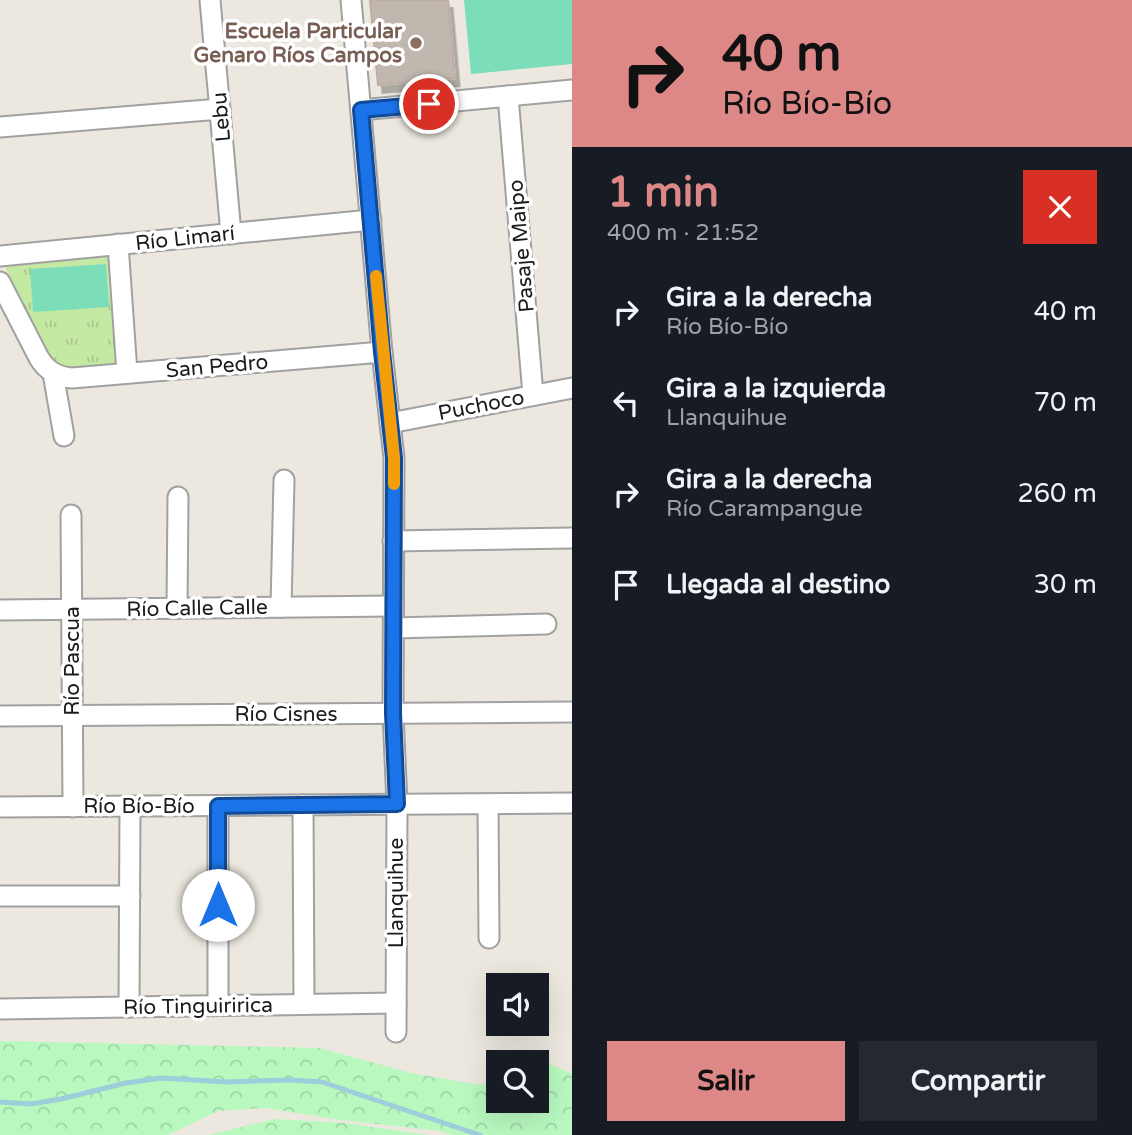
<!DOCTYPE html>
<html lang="es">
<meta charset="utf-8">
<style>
:root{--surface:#171b24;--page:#242831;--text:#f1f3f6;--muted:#9ea1a6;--accent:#dd8787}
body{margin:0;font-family:"Varela Round",sans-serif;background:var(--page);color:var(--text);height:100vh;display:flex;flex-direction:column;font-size:26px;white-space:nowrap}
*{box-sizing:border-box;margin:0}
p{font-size:23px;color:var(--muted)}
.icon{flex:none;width:38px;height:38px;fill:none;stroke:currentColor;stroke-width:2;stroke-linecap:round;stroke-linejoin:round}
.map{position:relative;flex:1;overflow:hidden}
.drawer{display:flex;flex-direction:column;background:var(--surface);width:560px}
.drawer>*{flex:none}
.top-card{background:#dd8787;color:#111;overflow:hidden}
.controls{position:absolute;left:486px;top:973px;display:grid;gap:14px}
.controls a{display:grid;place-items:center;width:63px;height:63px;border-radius:0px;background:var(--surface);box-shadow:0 7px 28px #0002;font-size:35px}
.pin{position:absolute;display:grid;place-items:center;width:60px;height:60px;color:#fff;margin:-30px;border:4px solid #fff;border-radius:50%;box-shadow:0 2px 7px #0007}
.me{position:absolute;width:77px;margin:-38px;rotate:0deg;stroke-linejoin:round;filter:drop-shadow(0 0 5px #0008)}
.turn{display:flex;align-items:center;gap:24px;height:147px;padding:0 35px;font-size:32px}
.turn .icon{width:91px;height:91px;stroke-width:2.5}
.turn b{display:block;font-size:49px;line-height:60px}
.round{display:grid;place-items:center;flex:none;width:74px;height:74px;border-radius:0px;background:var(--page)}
.head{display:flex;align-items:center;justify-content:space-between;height:119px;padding:0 35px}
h1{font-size:42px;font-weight:700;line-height:52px;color:var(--accent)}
.cta{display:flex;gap:14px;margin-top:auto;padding:14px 35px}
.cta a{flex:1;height:80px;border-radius:0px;background:var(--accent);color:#111;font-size:28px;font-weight:700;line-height:80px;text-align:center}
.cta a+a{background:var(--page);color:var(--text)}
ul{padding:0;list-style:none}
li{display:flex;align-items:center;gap:21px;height:91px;padding:0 35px}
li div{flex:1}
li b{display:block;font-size:26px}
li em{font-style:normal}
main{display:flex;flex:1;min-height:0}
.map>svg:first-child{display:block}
.grass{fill:url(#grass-tufts)}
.park{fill:url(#park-crowns)}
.pitch{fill:#7bdeb9}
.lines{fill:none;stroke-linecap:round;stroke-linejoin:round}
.stream{stroke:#9ecddb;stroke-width:5}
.building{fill:#c0b7af;stroke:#beafa2;stroke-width:2;filter:url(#shadow)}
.street-casing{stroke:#a1a1a1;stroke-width:23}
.street{stroke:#fff;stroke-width:19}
.route-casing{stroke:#114b97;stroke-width:18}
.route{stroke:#1a73e8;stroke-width:12}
.slow{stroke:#f59e0b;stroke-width:12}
.education-dot{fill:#8d6e63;stroke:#fff;stroke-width:2.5}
.labels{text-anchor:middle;stroke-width:7;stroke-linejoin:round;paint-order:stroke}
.education-label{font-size:21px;font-weight:bold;fill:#785e54;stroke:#fff;text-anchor:end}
.street-label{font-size:21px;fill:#1a1a1a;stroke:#fff}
</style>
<main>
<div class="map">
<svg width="572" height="1135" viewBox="0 0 572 1135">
<defs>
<pattern id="grass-tufts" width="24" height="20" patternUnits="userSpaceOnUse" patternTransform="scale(1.75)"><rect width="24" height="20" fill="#c4e9a3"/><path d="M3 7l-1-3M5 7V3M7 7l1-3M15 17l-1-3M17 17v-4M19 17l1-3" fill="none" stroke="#a8c78c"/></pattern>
<pattern id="park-crowns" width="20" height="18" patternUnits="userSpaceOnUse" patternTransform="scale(1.75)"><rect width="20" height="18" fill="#b9f9c0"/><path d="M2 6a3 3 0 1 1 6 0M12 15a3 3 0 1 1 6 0" fill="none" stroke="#9ed5a4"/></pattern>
<filter id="shadow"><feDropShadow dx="4.5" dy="8" stdDeviation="0" flood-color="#0004"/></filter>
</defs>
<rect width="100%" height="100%" fill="#ece8df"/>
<path class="grass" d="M106,253L111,256L118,362C108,369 74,373 62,369C58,367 56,365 53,362L6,269V264Z"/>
<g class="park">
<path d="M0,1041L320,1048L411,1073L473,1084L499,1085V1101H537V1062H509L518,1057L552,1065L572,1074V1135H451L441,1131L341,1120L265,1108L218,1111L168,1135H0Z"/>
<path d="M275,1119L345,1123L429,1135H208Z"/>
</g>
<g class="pitch">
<path d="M464,0H572V64L471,74Z"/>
<path d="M106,264L109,307L33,312L30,269Z"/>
</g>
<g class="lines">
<path class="stream" d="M0,1102L31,1104L61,1099L126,1083L161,1078L226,1082L289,1080L322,1082L480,1135"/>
</g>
<path class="building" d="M370,0H448L455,78L378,85Z"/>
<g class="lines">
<g class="street-casing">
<g id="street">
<path d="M210,0L231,234"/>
<path d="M351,0L382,352L394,458L393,713L397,804L396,1032"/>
<path d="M508,96L533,395"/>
<path d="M361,110L572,90"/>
<path d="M0,127L220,109"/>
<path d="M118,244L127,373"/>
<path d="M0,256L371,220"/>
<path d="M0,282L39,358C47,371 57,377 72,378L382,352"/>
<path d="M53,373L64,436"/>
<path d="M390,423L572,388"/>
<path d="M71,515L73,807"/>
<path d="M393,541L572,538"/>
<path d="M281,607L284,480"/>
<path d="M177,608L178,497"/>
<path d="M0,610L393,606"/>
<path d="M394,628L546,624"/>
<path d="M0,716L572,712"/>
<path d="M488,804L489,938"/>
<path d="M303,805L304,1004"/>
<path d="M218,806V1005"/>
<path d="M0,807L572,803"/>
<path d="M0,896H130"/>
<path d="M129,1007L130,806"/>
<path d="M0,1009L396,1003"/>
</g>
</g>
<use href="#street" class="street"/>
</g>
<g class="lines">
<g class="route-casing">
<path id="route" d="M218,905V806L397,804L393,713L394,458L382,352L361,110L429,104"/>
</g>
<use href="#route" class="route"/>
<path class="slow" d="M376,276L394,458V484"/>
</g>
<circle class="education-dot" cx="416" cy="43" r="7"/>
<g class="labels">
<g class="education-label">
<text x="402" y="38">Escuela Particular<tspan x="402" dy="24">Genaro Ríos Campos</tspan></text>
</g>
<g class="street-label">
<text transform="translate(221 117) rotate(-95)" y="7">Lebu</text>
<text transform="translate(185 238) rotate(-6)" y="7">Río Limarí</text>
<text transform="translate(521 246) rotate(-95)" y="7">Pasaje Maipo</text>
<text transform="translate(217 366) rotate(-5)" y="7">San Pedro</text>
<text transform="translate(481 405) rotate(-11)" y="7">Puchoco</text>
<text transform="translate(197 608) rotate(-1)" y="7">Río Calle Calle</text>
<text transform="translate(72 661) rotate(-90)" y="7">Río Pascua</text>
<text x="286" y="721">Río Cisnes</text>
<text x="139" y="813">Río Bío-Bío</text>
<text transform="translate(396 893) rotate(-90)" y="7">Llanquihue</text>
<text transform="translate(198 1006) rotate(-1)" y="7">Río Tinguiririca</text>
</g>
</g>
</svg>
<div class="controls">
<a><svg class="icon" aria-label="sound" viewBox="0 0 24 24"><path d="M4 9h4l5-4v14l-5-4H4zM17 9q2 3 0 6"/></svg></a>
<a><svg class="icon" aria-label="search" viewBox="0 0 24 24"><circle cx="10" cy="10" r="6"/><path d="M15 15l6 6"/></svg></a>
</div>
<div class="pin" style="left:429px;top:104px;background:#d93025"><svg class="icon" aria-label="arrive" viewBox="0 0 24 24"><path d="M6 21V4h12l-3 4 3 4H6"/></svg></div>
<svg class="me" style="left:218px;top:905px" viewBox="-20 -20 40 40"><circle r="19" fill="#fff"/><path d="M0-13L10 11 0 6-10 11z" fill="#1a73e8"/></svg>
</div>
<section class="drawer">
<div class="top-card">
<div class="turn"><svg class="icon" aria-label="right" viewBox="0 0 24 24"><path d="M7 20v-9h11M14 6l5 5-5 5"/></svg><div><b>40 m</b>Río Bío-Bío</div></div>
</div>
<div class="head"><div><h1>1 min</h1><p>400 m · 21:52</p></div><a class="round" style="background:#d93025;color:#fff"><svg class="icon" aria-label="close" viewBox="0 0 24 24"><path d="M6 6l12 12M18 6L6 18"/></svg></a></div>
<ul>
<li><svg class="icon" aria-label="right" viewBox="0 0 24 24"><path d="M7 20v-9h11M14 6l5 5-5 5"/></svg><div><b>Gira a la derecha</b><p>Río Bío-Bío</p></div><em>40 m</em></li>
<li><svg class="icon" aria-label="left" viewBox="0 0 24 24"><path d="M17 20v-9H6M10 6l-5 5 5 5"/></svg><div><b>Gira a la izquierda</b><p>Llanquihue</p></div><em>70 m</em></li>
<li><svg class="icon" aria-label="right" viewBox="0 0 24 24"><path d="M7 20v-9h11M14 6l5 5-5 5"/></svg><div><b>Gira a la derecha</b><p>Río Carampangue</p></div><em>260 m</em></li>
<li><svg class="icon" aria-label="arrive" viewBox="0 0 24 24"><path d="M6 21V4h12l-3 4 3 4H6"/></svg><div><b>Llegada al destino</b></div><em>30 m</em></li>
</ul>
<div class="cta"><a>Salir</a><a>Compartir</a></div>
</section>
</main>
